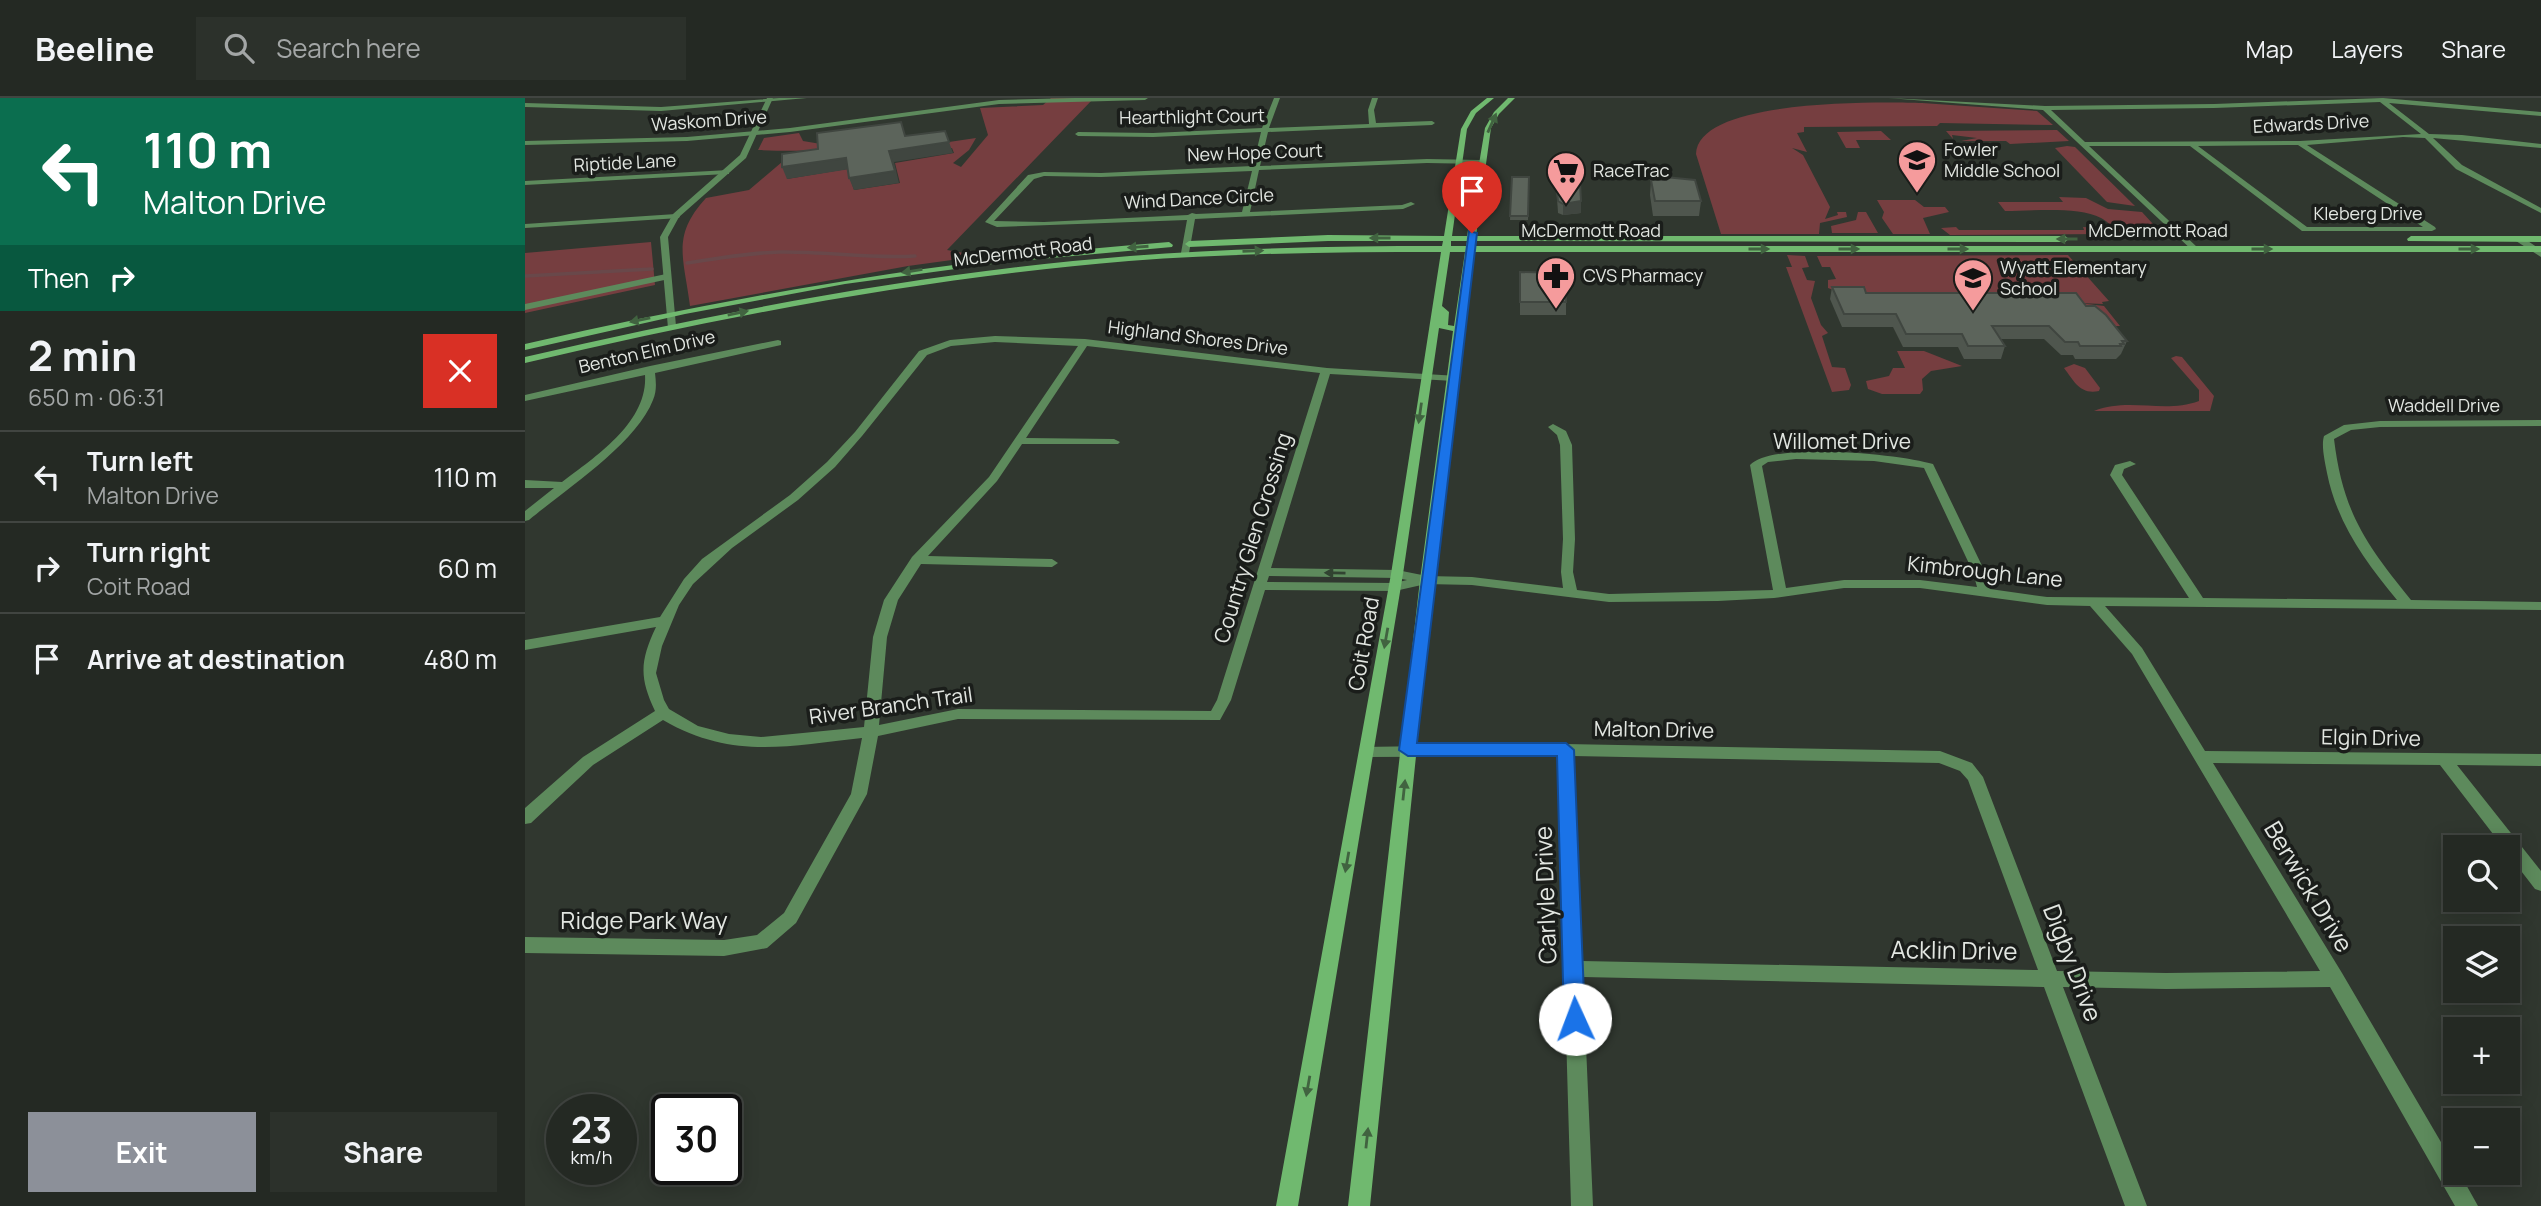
<!DOCTYPE html>
<meta charset="utf-8">
<style>
:root{--surface:#242923;--page:#2c312b;--text:#f1f3f6;--muted:#a3a6a6;--line:#414541;--accent:#8c9099}
body{margin:0;font-family:Manrope,sans-serif;background:var(--page);color:var(--text);height:100vh;display:flex;flex-direction:column;font-size:26px;white-space:nowrap}
*{box-sizing:border-box;margin:0}
p{font-size:23px;color:var(--muted)}
.icon{flex:none;width:38px;height:38px;fill:none;stroke:currentColor;stroke-width:2;stroke-linecap:round;stroke-linejoin:round}
.map{position:relative;flex:1;overflow:hidden}
.drawer{display:flex;flex-direction:column;background:var(--surface);width:525px}
.drawer>*{flex:none}
.hud{background:#0b6e4f;color:#fff;overflow:hidden}
.tools{position:absolute;left:1918px;top:737px;display:grid;gap:14px}
.tools a{display:grid;place-items:center;width:77px;height:77px;border-radius:0px;background:var(--surface);box-shadow:0 4px 18px #0003,0 0 0 2px var(--line);font-size:35px}
.speed{position:absolute;left:21px;top:996px;display:flex;gap:14px;font-size:35px;font-weight:700;text-align:center}
.speed>*{display:grid;place-content:center;width:91px;height:91px;border-radius:50%;background:var(--surface);box-shadow:0 4px 18px #0003,0 0 0 2px var(--line);line-height:1}
.speed small{font-size:18px;font-weight:400}
.speed .limit{border:4px solid #111;border-radius:10px;background:#fff;color:#111}
.pin{position:absolute;display:grid;place-items:center;width:60px;height:60px;color:#fff;margin:-72px -30px;border-radius:50% 50% 50% 0;rotate:-45deg;box-shadow:0 0 7px #0007}
.pin .icon{rotate:45deg}
.me{position:absolute;width:77px;margin:-38px;rotate:358deg;stroke-linejoin:round;filter:drop-shadow(0 0 5px #0008)}
.turn{display:flex;align-items:center;gap:24px;height:147px;padding:0 28px;font-size:32px}
.turn .icon{width:91px;height:91px;stroke-width:2.5}
.turn b{display:block;font-size:49px;line-height:60px}
.then{display:flex;align-items:center;height:66px;padding:0 28px;background:#0003;gap:14px;font-size:26px}
.round{display:grid;place-items:center;flex:none;width:74px;height:74px;border-radius:0px;background:var(--page)}
.head{display:flex;align-items:center;justify-content:space-between;height:119px;padding:0 28px}
h1{font-size:42px;font-weight:700;line-height:52px}
.primary-button{display:flex;gap:14px;margin-top:auto;padding:14px 28px}
.primary-button a{flex:1;height:80px;border-radius:0px;background:var(--accent);color:#fff;font-size:28px;font-weight:700;line-height:80px;text-align:center}
.primary-button a+a{background:var(--page);color:var(--text)}
ul{padding:0;list-style:none}
li{display:flex;align-items:center;gap:21px;height:91px;padding:0 28px;border-top:2px solid var(--line)}
li div{flex:1}
li b{display:block;font-size:26px}
li em{font-style:normal}
header{display:flex;align-items:center;gap:42px;box-sizing:border-box;height:98px;padding:0 35px;background:var(--surface);border-bottom:2px solid var(--line)}
header strong{font-size:33px}
nav{display:flex;gap:38px;margin-inline-start:auto;font-size:24px}
.search{width:490px;height:63px;background:var(--page);display:flex;align-items:center;gap:18px;box-sizing:border-box;padding:0 24px;border-radius:0px;color:var(--muted);font-size:26px}
main{display:flex;flex:1;min-height:0}
.map>svg:first-child{display:block}
.green{fill:#763e40}
.lines{fill:none;stroke-linecap:round;stroke-linejoin:round}
.stream{stroke:#69484a;stroke-width:3.5}
.minor{fill:#5d8a5c;fill-rule:evenodd}
.tertiary{fill:#5d8a5c;fill-rule:evenodd}
.secondary{fill:#70b96f;fill-rule:evenodd}
.wall{fill:#4f564e}
.shaded-wall{fill:#404640}
.building{fill:#5c645b;stroke:#404640;stroke-width:2}
.oneway{fill:#416340}
.oneway2{fill:#314331}
.route{fill:#1a73e8;stroke:#114b97;stroke-width:2}
.labels{text-anchor:middle;stroke-width:7;stroke-linejoin:round;paint-order:stroke}
.far-street-label{font-size:18px;fill:#e2e6e1;stroke:#1a1d1a}
.far-poi-label{font-size:18px;fill:#e2e6e1;stroke:#1a1d1a;text-anchor:start}
.street-label{font-size:21px;fill:#e2e6e1;stroke:#1a1d1a}
.near-street-label{font-size:24px;fill:#e2e6e1;stroke:#1a1d1a}
</style>
<header>
<strong>Beeline</strong>
<div class="search"><svg class="icon" aria-label="search" viewBox="0 0 24 24"><circle cx="10" cy="10" r="6"/><path d="M15 15l6 6"/></svg>Search here</div>
<nav><a>Map</a><a>Layers</a><a>Share</a></nav>
</header>
<main>
<section class="drawer">
<div class="hud">
<div class="turn"><svg class="icon" aria-label="left" viewBox="0 0 24 24"><path d="M17 20v-9H6M10 6l-5 5 5 5"/></svg><div><b>110 m</b>Malton Drive</div></div>
<div class="then">Then<svg class="icon" aria-label="right" viewBox="0 0 24 24"><path d="M7 20v-9h11M14 6l5 5-5 5"/></svg></div>
</div>
<div class="head"><div><h1>2 min</h1><p>650 m · 06:31</p></div><a class="round" style="background:#d93025;color:#fff"><svg class="icon" aria-label="close" viewBox="0 0 24 24"><path d="M6 6l12 12M18 6L6 18"/></svg></a></div>
<ul>
<li><svg class="icon" aria-label="left" viewBox="0 0 24 24"><path d="M17 20v-9H6M10 6l-5 5 5 5"/></svg><div><b>Turn left</b><p>Malton Drive</p></div><em>110 m</em></li>
<li><svg class="icon" aria-label="right" viewBox="0 0 24 24"><path d="M7 20v-9h11M14 6l5 5-5 5"/></svg><div><b>Turn right</b><p>Coit Road</p></div><em>60 m</em></li>
<li><svg class="icon" aria-label="arrive" viewBox="0 0 24 24"><path d="M6 21V4h12l-3 4 3 4H6"/></svg><div><b>Arrive at destination</b></div><em>480 m</em></li>
</ul>
<div class="primary-button"><a>Exit</a><a>Share</a></div>
</section>
<div class="map">
<svg width="2016" height="1108" viewBox="0 0 2016 1108">
<rect width="100%" height="100%" fill="#30372f"/>
<g class="green">
<path d="M526,0H569L422,152L456,158L383,168L165,208C159,160 146,138 181,100L224,92L257,64H261L262,81L322,71L329,92L375,85L370,65L429,55L427,50L413,52L424,44L451,40L444,52L428,65L436,69L463,37L455,10L518,7Z"/>
<path d="M1397,5L1512,13L1528,27L1415,25L1412,28L1279,29V34L1272,35L1282,54L1267,50L1278,57L1305,109L1300,121L1313,117L1312,114H1321L1322,119L1295,125L1294,136H1196L1171,56C1173,0 1355,4 1397,5Z"/>
<path d="M1532,32L1544,43L1485,46L1481,43H1436L1452,40L1427,37L1428,41L1421,33Z"/>
<path d="M1356,33L1366,42H1331L1335,50H1321L1312,34Z"/>
<path d="M274,35L278,43L296,46V52C274,53 258,53 233,52L239,40Z"/>
<path d="M1542,48L1550,49L1610,108L1582,104L1530,50Z"/>
<path d="M1534,99L1561,100L1583,111L1617,114L1639,138H1597C1591,133 1584,124 1576,120C1553,108 1507,113 1480,113L1473,104H1538Z"/>
<path d="M1352,102H1390L1399,109H1420L1424,114L1398,120L1405,136H1368L1357,120L1359,114Z"/>
<path d="M1333,114H1341L1353,135H1307L1306,128L1331,122Z"/>
<path d="M1431,129L1434,132H1559L1558,129L1574,130L1581,136L1425,137L1416,130Z"/>
<path d="M126,144L130,187L0,215V155Z"/>
<path d="M1262,157L1280,158L1284,169L1277,170L1282,182L1290,183L1286,200L1296,227L1303,235L1297,238L1307,269L1320,270L1326,287L1324,292L1307,294L1261,169H1267Z"/>
<path d="M1543,157L1584,203L1577,204L1578,206L1554,205L1579,208L1595,228H1571L1322,197L1303,190V182L1311,181L1305,169H1297L1292,158Z"/>
<path d="M1372,253H1399L1437,268L1406,273L1397,281L1398,292L1395,296H1357L1343,291L1341,283L1364,278L1368,270H1380Z"/>
<path d="M1651,258L1657,259L1689,298L1685,313H1569C1604,299 1639,316 1674,303V292L1646,260Z"/>
<path d="M1549,266L1560,270L1575,290L1574,293C1555,297 1549,283 1539,270Z"/>
</g>
<g class="lines">
<g class="stream">
<path d="M162,165C193,160 223,155 254,154C299,153 344,161 390,158"/>
<path d="M0,178L127,171"/>
</g>
<g class="minor">
<path d="M254,0H282L136,13L0,9V5L136,9Z"/>
<path d="M549,0H623L620,2L474,6L265,34L162,43L0,47V43L162,39L265,30L474,2Z"/>
<path d="M749,0H755L744,30L844,26L843,12L847,0H853L849,12L851,25L907,23L910,25L907,27L743,34L735,68L902,61L956,62L960,64L956,66L902,65L734,72L725,114L877,107L886,104L890,106L878,111L670,121L664,155L660,158L656,155L662,122L472,129L460,124L503,77L519,74L576,75L728,68L736,34L628,39L553,38L550,36L553,34L628,35L737,30ZM727,73L717,114L671,116L667,115L663,117L519,124L469,123L509,81L519,78L576,79Z"/>
<path d="M1363,0L1520,8L1689,6L1858,0L2016,14V18L1864,5L1904,36L1937,37L2016,46V50L1908,40L1937,67L2016,110V115L1931,71L1900,40L1878,39L1782,47L1910,129L1911,131L1907,133H1777L1665,48H1564L1672,149V153L1669,154L1518,12ZM1855,4L1896,36L1775,43L1560,44L1526,12L1689,10ZM1773,47L1898,129H1782L1673,48Z"/>
<path d="M204,72V76H201L0,87V83Z"/>
<path d="M151,116L155,118L154,120L0,130V126Z"/>
<path d="M141,176L144,177V181L0,212V206Z"/>
<path d="M470,238L560,241L802,270L933,278L934,280L929,283L805,276L746,470L872,472L902,478L947,479L1038,490L1036,474L1038,441L1035,347L1032,337L1023,329L1028,326L1041,333L1047,347L1050,441L1048,474L1052,492L1084,496L1248,492L1225,367C1248,343 1375,356 1408,366L1460,474L1465,491L1522,499L1664,500L1585,377L1590,367L1605,363L1611,366L1599,371L1597,377L1678,500L1872,502C1840,463 1812,425 1802,375C1800,364 1796,348 1799,338L1819,327L1855,323L2016,322V328L1855,329L1826,332L1809,341C1818,415 1841,446 1886,502L2016,504V512L1580,508L1617,550L1680,653L2016,656V668L1932,667L2016,773V793L2010,791L1983,756V749H1978L1915,667L1688,665L1817,875L1930,1068V1074H1934L1953,1108H1930L1805,889L1641,891L1538,889L1622,1108H1600L1519,889L1058,879L1068,1108H1046L1033,658L842,659L837,657L834,653L837,649L1040,646L1415,653L1447,665L1458,679L1532,873L1641,875L1795,873L1607,556L1565,508L1522,507L1395,490H1319L1249,500L1193,503L1084,504L947,487L901,486L870,493L740,492L706,602L695,622L433,621L353,638L342,696L271,825L242,850L199,858L0,855V839L199,842L232,837L259,815L326,696L337,640C262,648 207,662 138,622L68,667L6,725L0,726V710L58,659L130,613C114,579 115,563 131,529L0,552V542L135,519L159,481L177,461L265,397L302,364L330,334L394,253L425,242ZM470,244L553,248L464,379L387,459L359,502L348,539L339,629L236,639L204,636L173,628L144,611L139,602L131,575L137,548L154,507L168,486L207,450L273,402L310,369L337,338L402,257L426,248ZM562,248L795,275L692,602L686,613L433,611L354,627L362,539L373,502L396,466L527,469L533,465L527,461L403,458L472,383L497,346H593L595,344L589,341L501,340ZM1271,361L1349,363L1399,370L1448,474L1452,489L1395,482H1319L1261,490L1237,368L1243,364ZM744,478L872,480L882,482L870,485L742,484ZM1048,658L1414,665L1435,673L1443,682L1513,872L1057,863Z"/>
<path d="M253,242L256,243V247L130,275C131,284 132,293 128,302C111,346 41,391 4,422L0,423V413L29,390H0V382L37,384C71,358 123,324 120,277L0,303V297L125,268Z"/>
</g>
<g class="tertiary">
<path d="M242,0H248L221,60L154,119L143,139L151,228L143,230L135,139L148,116L215,57Z"/>
<path d="M1991,139H1997L2016,152V159L1991,143Z"/>
</g>
<g class="secondary">
<path d="M962,0H969L951,15L942,31L927,138H942L960,30L969,14L983,0H990L974,16L966,30L951,138H1540L1544,141L1540,144L950,143L949,148H2016V154H948L909,482L845,1108H823L895,482L928,233L914,230L878,476L773,1108H751L866,476L916,154C812,154 708,155 604,163C400,180 199,218 0,265V259C199,213 401,174 605,158C709,150 813,148 917,148L918,143H803L664,149L660,146L664,143L803,137L919,138L936,31L946,13ZM926,143H942L941,148H926ZM925,154H940L929,228L923,227L924,214L917,208Z"/>
<path d="M1886,138H2016V144L1883,143L1882,141Z"/>
<path d="M644,144L648,147L647,149L482,164L320,186L160,216L0,252V246C214,197 425,161 644,144Z"/>
</g>
</g>
<g class="wall">
<path d="M987,79H1004L1003,122H985Z"/>
<path d="M1140,79L1176,103L1174,118H1128L1125,97L1126,82H1140Z"/>
<path d="M1031,85L1056,115L1038,117L1033,115Z"/>
<path d="M995,174L1041,204V217H995Z"/>
<path d="M1307,189L1341,195L1561,208L1602,243L1596,256L1591,261H1550L1548,257H1536L1519,241H1475L1480,248L1476,261H1439L1433,249H1378L1368,229H1317L1305,201Z"/>
</g>
<g class="shaded-wall">
<path d="M424,44L428,55L369,64L374,85L329,92L324,80L364,53Z"/>
<path d="M321,60L325,71L262,81L257,69Z"/>
<path d="M1056,103V115L1038,117V106Z"/>
</g>
<g class="building">
<path d="M376,24L380,38L420,33L424,44L364,53L370,73L324,80L321,60L257,69V56L293,51L292,35Z"/>
<path d="M987,79H1004L1003,118H985Z"/>
<path d="M1140,79L1170,82L1176,103H1130L1126,82H1141Z"/>
<path d="M1031,85H1055L1056,103L1038,106L1033,103Z"/>
<path d="M995,174L1040,175L1041,204H995Z"/>
<path d="M1307,189H1339L1341,195H1551L1561,208H1570L1581,217L1602,243H1597L1599,246H1595L1596,248H1555L1553,244H1540L1524,228H1467L1480,248H1443L1437,236H1381L1371,216H1319Z"/>
</g>
<defs><path id="oneway-solid" d="M-6-.8H1V-3.2L6.5 0L1 3.2V.8H-6Z" transform="scale(1.75)"/></defs>
<g class="oneway">
<use href="#oneway-solid" transform="translate(967 25) rotate(-66)"/>
<use href="#oneway-solid" transform="translate(855 140) rotate(180)"/>
<use href="#oneway-solid" transform="translate(1542 141) rotate(-180)"/>
<use href="#oneway-solid" transform="translate(613 149) rotate(176)"/>
<use href="#oneway-solid" transform="translate(1234 151)"/>
<use href="#oneway-solid" transform="translate(1324 151)"/>
<use href="#oneway-solid" transform="translate(1433 151)"/>
<use href="#oneway-solid" transform="translate(1737 151)"/>
<use href="#oneway-solid" transform="translate(1944 151)"/>
<use href="#oneway-solid" transform="translate(728 153) rotate(-2)"/>
<use href="#oneway-solid" transform="translate(387 173) rotate(171)"/>
<use href="#oneway-solid" transform="translate(213 215) rotate(-11)"/>
<use href="#oneway-solid" transform="translate(115 222) rotate(168)"/>
<use href="#oneway-solid" transform="translate(895 315) rotate(98)"/>
<use href="#oneway-solid" transform="translate(861 540) rotate(100)"/>
<use href="#oneway-solid" transform="translate(879 692) rotate(-84)"/>
<use href="#oneway-solid" transform="translate(822 764) rotate(100)"/>
<use href="#oneway-solid" transform="translate(783 988) rotate(100)"/>
<use href="#oneway-solid" transform="translate(842 1040) rotate(-84)"/>
</g>
<use class="oneway2" href="#oneway-solid" transform="translate(810 475) rotate(-179)"/>
<path class="route" d="M944,133L952,135L892,645H1041L1049,652L1060,921L1057,928L1050,931L1042,928L1039,921L1032,658H883L874,652Z"/>
<defs>
<g id="school-pin" transform="scale(2.0125)"><path d="M0 17L-7.5 6A9.5 9.5 0 1 1 7.5 6Z" fill="#f59b9c" stroke="#1a1d1a"/><path d="M0-5L7-2L0 1L-7-2ZM-4 1L0 2.5L4 1V4Q0 6-4 4Z" fill="#111"/></g>
<g id="supermarket-pin" transform="scale(2.0125)"><path d="M0 17L-7.5 6A9.5 9.5 0 1 1 7.5 6Z" fill="#f59b9c" stroke="#1a1d1a"/><path d="M-6-5.5h2.5l.6 2H6L4.5 2H-2.5L-4.4-4H-6ZM-1.5 3.2a1.3 1.3 0 1 0 .1 0ZM3 3.2a1.3 1.3 0 1 0 .1 0Z" fill="#111"/></g>
<g id="pharmacy-pin" transform="scale(2.0125)"><path d="M0 17L-7.5 6A9.5 9.5 0 1 1 7.5 6Z" fill="#f59b9c" stroke="#1a1d1a"/><path d="M-2-6h4v4h4v4h-4v4h-4v-4h-4v-4h4Z" fill="#111"/></g>
</defs>
<g fill-rule="evenodd">
<use href="#school-pin" x="1392" y="62"/>
<use href="#supermarket-pin" x="1041" y="73"/>
<use href="#pharmacy-pin" x="1031" y="178"/>
<use href="#school-pin" x="1448" y="180"/>
</g>
<g class="labels">
<g class="far-street-label">
<text transform="translate(667 19) rotate(-1)" y="6">Hearthlight Court</text>
<text transform="translate(184 23) rotate(-4)" y="6">Waskom Drive</text>
<text transform="translate(1786 26) rotate(-3)" y="6">Edwards Drive</text>
<text transform="translate(730 55) rotate(-2)" y="6">New Hope Court</text>
<text transform="translate(100 65) rotate(-3)" y="6">Riptide Lane</text>
<text transform="translate(674 101) rotate(-3)" y="6">Wind Dance Circle</text>
<text x="1843" y="122">Kleberg Drive</text>
<text x="1066" y="139">McDermott Road</text>
<text x="1633" y="139">McDermott Road</text>
<text transform="translate(498 154) rotate(-7)" y="6">McDermott Road</text>
<text transform="translate(673 240) rotate(7)" y="6">Highland Shores Drive</text>
<text transform="translate(122 254) rotate(-13)" y="6">Benton Elm Drive</text>
<text x="1919" y="314">Waddell Drive</text>
</g>
<g class="far-poi-label">
<text x="1419" y="58">Fowler<tspan x="1419" dy="21">Middle School</tspan></text>
<text x="1068" y="79">RaceTrac</text>
<text x="1475" y="176">Wyatt Elementary<tspan x="1475" dy="21">School</tspan></text>
<text x="1058" y="184">CVS Pharmacy</text>
</g>
<g class="street-label">
<text x="1317" y="351">Willomet Drive</text>
<text transform="translate(728 440) rotate(-73)" y="7">Country Glen Crossing</text>
<text transform="translate(1460 474) rotate(6)" y="7">Kimbrough Lane</text>
<text transform="translate(839 546) rotate(-80)" y="7">Coit Road</text>
<text transform="translate(366 608) rotate(-8)" y="7">River Branch Trail</text>
<text transform="translate(1129 632) rotate(1)" y="7">Malton Drive</text>
<text transform="translate(1846 640) rotate(1)" y="7">Elgin Drive</text>
</g>
<g class="near-street-label">
<text transform="translate(1783 789) rotate(59)" y="8">Berwick Drive</text>
<text transform="translate(1021 797) rotate(-92)" y="8">Carlyle Drive</text>
<text x="119" y="831">Ridge Park Way</text>
<text transform="translate(1429 853) rotate(1)" y="8">Acklin Drive</text>
<text transform="translate(1547 865) rotate(69)" y="8">Digby Drive</text>
</g>
</g>
</svg>
<div class="tools">
<a><svg class="icon" aria-label="search" viewBox="0 0 24 24"><circle cx="10" cy="10" r="6"/><path d="M15 15l6 6"/></svg></a>
<a><svg class="icon" aria-label="layers" viewBox="0 0 24 24"><path d="M12 4l9 5-9 5-9-5zM3 14l9 5 9-5"/></svg></a>
<a>+</a>
<a>−</a>
</div>
<div class="speed"><div>23<small>km/h</small></div><div class="limit">30</div></div>
<div class="pin" style="left:947px;top:135px;background:#d93025"><svg class="icon" aria-label="arrive" viewBox="0 0 24 24"><path d="M6 21V4h12l-3 4 3 4H6"/></svg></div>
<svg class="me" style="left:1050px;top:921px" viewBox="-20 -20 40 40"><circle r="19" fill="#fff"/><path d="M0-13L10 11 0 6-10 11z" fill="#1a73e8"/></svg>
</div>
</main>
